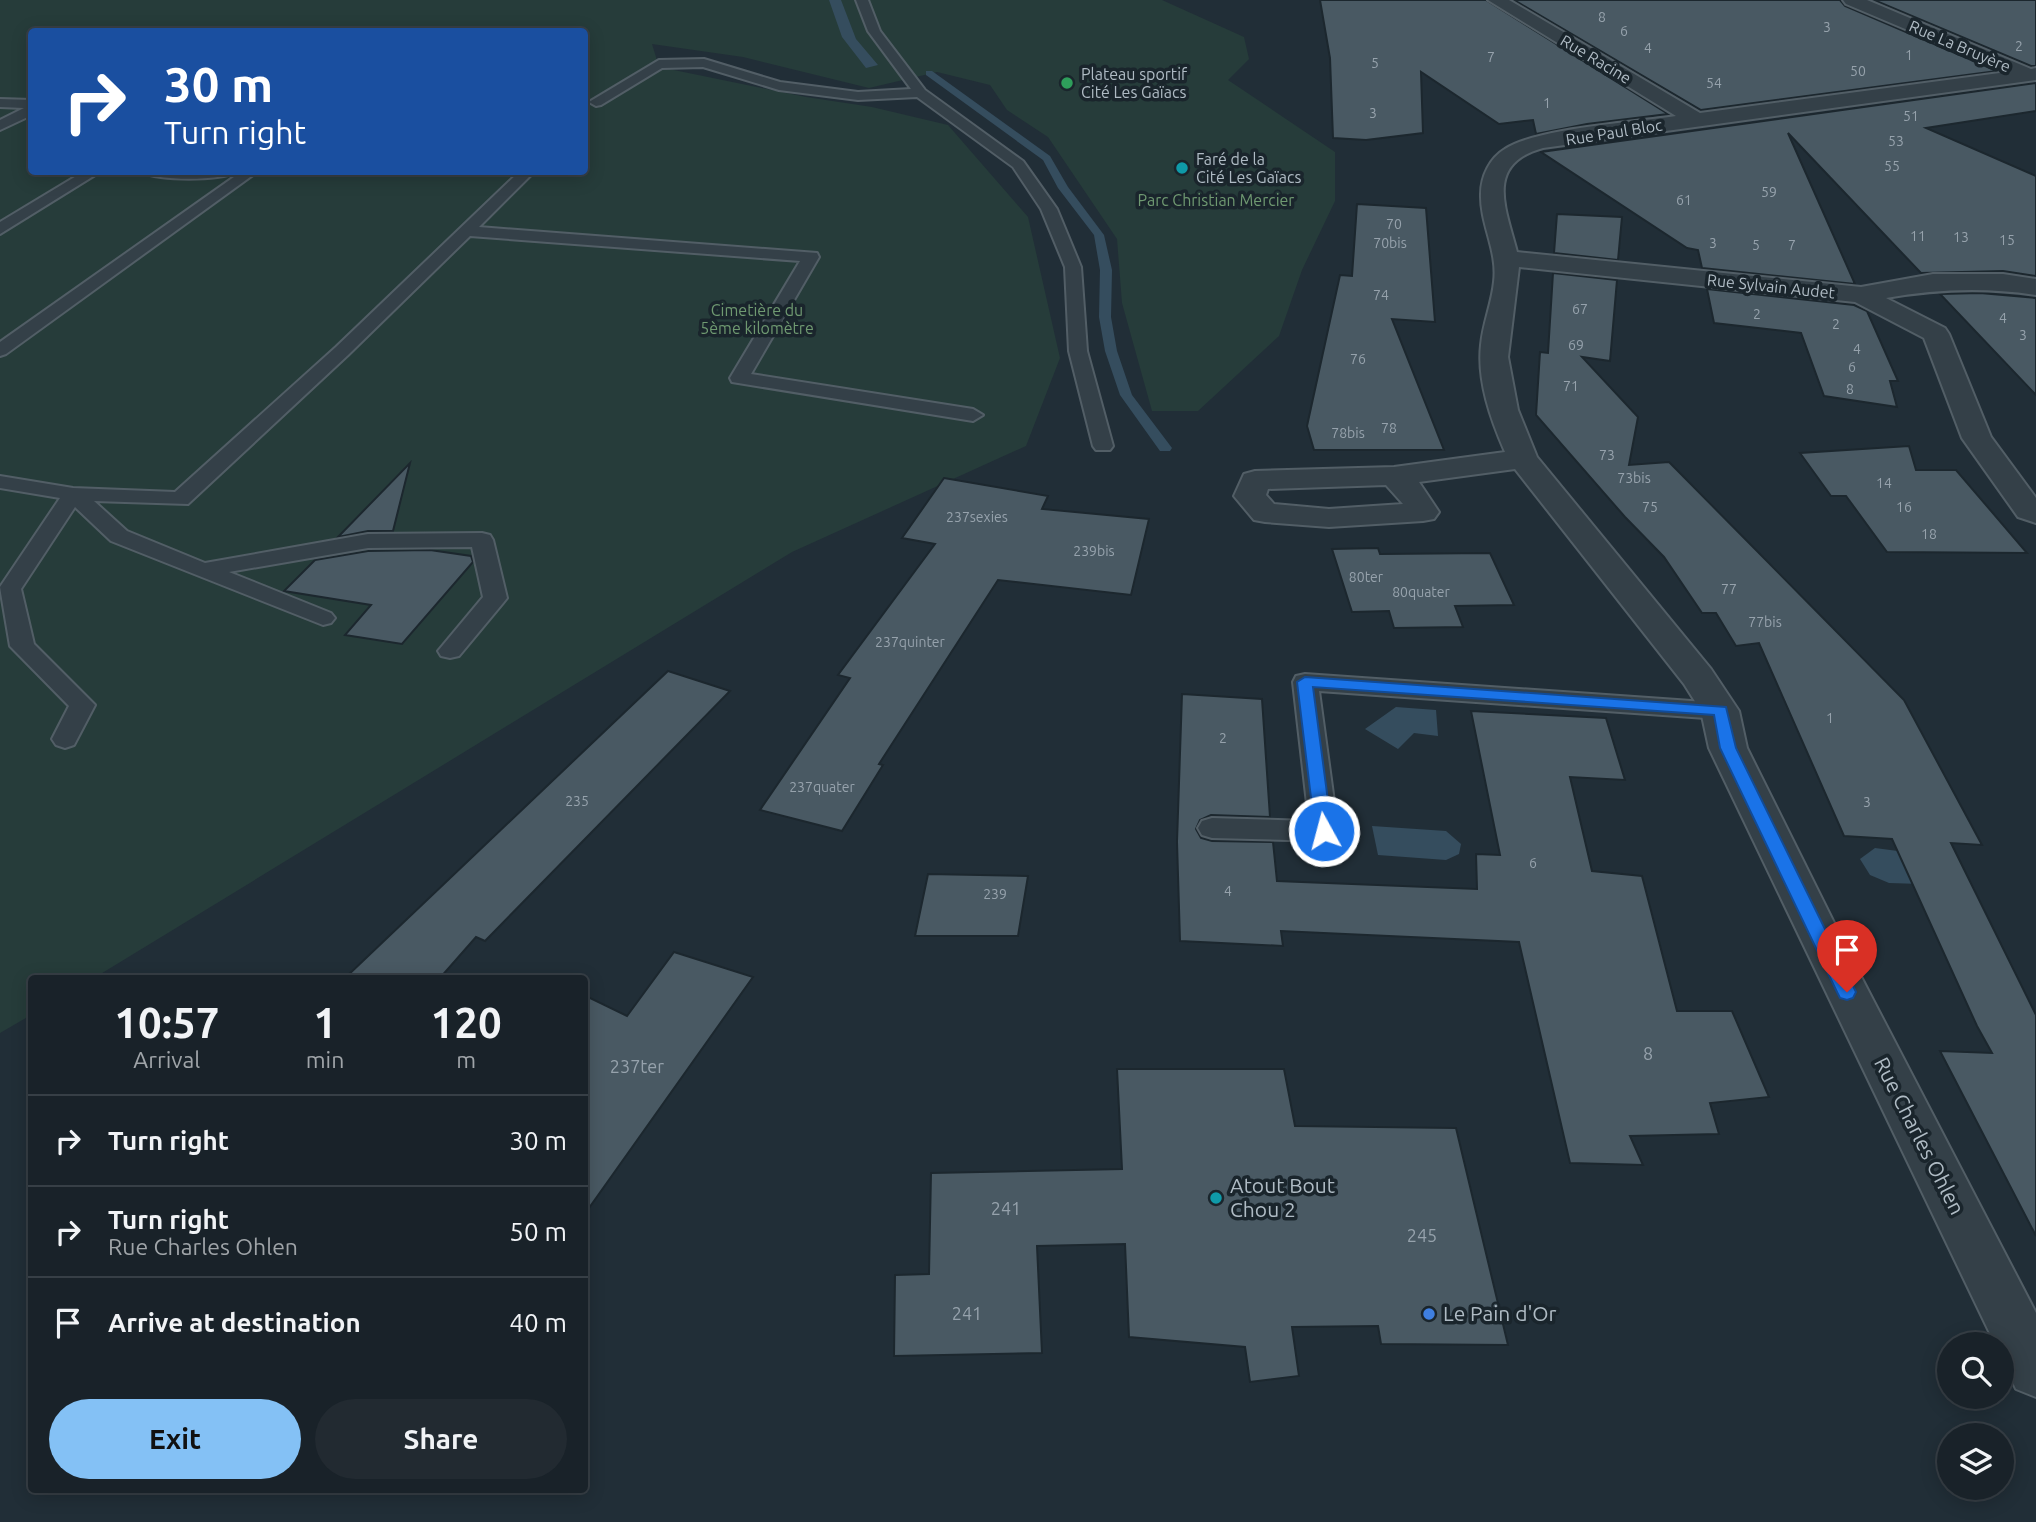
<!DOCTYPE html>
<meta charset="utf-8">
<style>
:root{--surface:#192229;--page:#222a31;--text:#f1f3f6;--muted:#9fa4a8;--line:#373f46;--accent:#84c1f5}
body{margin:0;font-family:Ubuntu,sans-serif;background:var(--page);color:var(--text);height:100vh;display:flex;flex-direction:column;font-size:26px;white-space:nowrap}
*{box-sizing:border-box;margin:0}
p{font-size:23px;color:var(--muted)}
.icon{flex:none;width:38px;height:38px;fill:none;stroke:currentColor;stroke-width:2;stroke-linecap:round;stroke-linejoin:round}
.map{position:relative;flex:1;overflow:hidden}
.details{position:absolute;left:28px;top:975px;width:560px;height:518px;display:flex;flex-direction:column;background:var(--surface);border-radius:7px;box-shadow:0 4px 18px #0003,0 0 0 2px var(--line)}
.details>*{flex:none}
.banner{position:absolute;left:28px;top:28px;width:560px;height:147px;border-radius:7px;box-shadow:0 4px 18px #0003,0 0 0 2px var(--line);background:#1a4fa0;color:#fff;overflow:hidden}
.tools{position:absolute;left:1937px;top:1332px;display:grid;gap:14px}
.tools a{display:grid;place-items:center;width:77px;height:77px;border-radius:50%;background:var(--surface);box-shadow:0 4px 18px #0003,0 0 0 2px var(--line);font-size:35px}
.pin{position:absolute;display:grid;place-items:center;width:60px;height:60px;color:#fff;margin:-72px -30px;border-radius:50% 50% 50% 0;rotate:-45deg;box-shadow:0 0 7px #0007}
.pin .icon{rotate:45deg}
.me{position:absolute;width:77px;margin:-38px;rotate:353deg;stroke-linejoin:round;filter:drop-shadow(0 0 5px #0008)}
.turn{display:flex;align-items:center;gap:24px;height:147px;padding:0 21px;font-size:32px}
.turn .icon{width:91px;height:91px;stroke-width:2.5}
.turn b{display:block;font-size:49px;line-height:60px}
.eta{display:flex;justify-content:space-evenly;align-items:center;height:119px;text-align:center}
.eta b{font-size:42px;font-weight:700;line-height:49px}
.cta{display:flex;gap:14px;margin-top:auto;padding:14px 21px}
.cta a{flex:1;height:80px;border-radius:42px;background:var(--accent);color:#111;font-size:28px;font-weight:700;line-height:80px;text-align:center}
.cta a+a{background:var(--page);color:var(--text)}
ul{padding:0;list-style:none}
li{display:flex;align-items:center;gap:21px;height:91px;padding:0 21px;border-top:2px solid var(--line)}
li div{flex:1}
li b{display:block;font-size:26px}
li em{font-style:normal}
.map>svg:first-child{display:block}
.green{fill:#263c3a;fill-rule:evenodd}
.water{fill:#354d5e}
.lines{fill:none;stroke-linecap:round;stroke-linejoin:round}
.stream{fill:#354d5e;fill-rule:evenodd}
.building{fill:#495963;stroke:#1c272e;stroke-width:2}
.service-casing{stroke:#525e66;stroke-width:4}
.minor-casing{stroke:#525e66;stroke-width:4}
.service{fill:#344048;fill-rule:evenodd}
.minor{fill:#344048;fill-rule:evenodd}
.route{fill:#1a73e8;stroke:#114b97;stroke-width:2}
.leisure-dot{fill:#2e9e5b;stroke:#1a252c;stroke-width:2.5}
.culture-dot{fill:#0f9aa8;stroke:#1a252c;stroke-width:2.5}
.shop-dot{fill:#3f7fe0;stroke:#1a252c;stroke-width:2.5}
.labels{text-anchor:middle;stroke-width:7;stroke-linejoin:round;paint-order:stroke}
.number-label{font-size:14px;fill:#96a2ac}
.far-street-label{font-size:16px;fill:#afbbc4;stroke:#1a252c}
.far-poi-label{font-size:16px;fill:#afbbc4;stroke:#1a252c;text-anchor:start}
.far-park-label{font-size:16px;fill:#6f9971;stroke:#1a252c}
.near-number-label{font-size:18px;fill:#96a2ac}
.near-street-label{font-size:21px;fill:#afbbc4;stroke:#1a252c}
.near-poi-label{font-size:21px;fill:#afbbc4;stroke:#1a252c;text-anchor:start}
</style>
<div class="map">
<svg width="2036" height="1522" viewBox="0 0 2036 1522">
<rect width="100%" height="100%" fill="#212e37"/>
<path class="green" d="M0,0H1162L1244,37L1249,59L1228,80L1335,152V201L1302,270L1279,336L1198,411H1152L1122,303L1117,239L1048,137L1007,110L990,85L937,72L869,88L743,57L652,44L659,67L806,97L872,107L948,125L1028,217L1060,358L1026,446L792,552L94,978H32L31,1015L0,1033ZM32,32H584V172H32Z"/>
<g class="water">
<path d="M829,0H841L856,39L878,65L866,68L842,37Z"/>
<path d="M1396,707L1436,710L1438,736L1414,733L1398,749L1365,729Z"/>
<path d="M1372,826L1446,831L1461,844L1459,854L1446,860L1378,855Z"/>
<path d="M1875,848L1913,853L1953,885L1889,883L1870,875L1860,859Z"/>
</g>
<g class="lines">
<path class="stream" d="M926,71H932L1050,156L1068,187L1104,235L1112,270L1111,317L1117,351L1132,395L1172,448L1170,451H1160L1120,395L1105,351L1099,317L1100,270L1094,235L1058,188L1043,160L926,75Z"/>
</g>
<g class="building">
<path d="M1320,0H1486L1668,114L1587,124L1536,134L1533,120L1499,124L1421,72L1423,133L1366,140L1333,138L1330,58Z"/>
<path d="M1514,0H1840L1845,6L1997,71L1701,110Z"/>
<path d="M1874,0H2036V66H2031Z"/>
<path d="M2036,83V111L1926,128L2036,176V276L2003,271L1921,273L1788,133L1855,284L1702,268L1698,250L1687,248L1541,152Z"/>
<path d="M1357,204L1426,208L1435,322L1392,319L1444,450H1314L1307,426L1340,275L1352,276Z"/>
<path d="M1557,214L1622,217L1618,260L1554,253Z"/>
<path d="M1553,273L1617,280L1610,361L1582,357L1638,417L1629,465L1669,462L1904,700L1982,845L1951,843L2036,1015V1236L1940,1051L1992,1053L1977,1026L1892,839L1844,836L1759,643L1736,646L1716,613H1702L1664,557L1625,517L1536,415L1540,352L1548,353Z"/>
<path d="M1707,289L1854,305L1867,311L1898,381H1890L1897,407L1824,396L1801,333L1714,323Z"/>
<path d="M1980,293L2036,298V395L1940,294Z"/>
<path d="M1909,446L1916,470H1956L2027,553L1887,552L1846,496H1831L1800,453Z"/>
<path d="M410,463L393,531H368L338,537Z"/>
<path d="M944,478L1048,496L1042,509L1149,519L1131,595L998,580L879,764L883,765L842,831L760,810L850,678L838,675L935,544L902,538Z"/>
<path d="M1378,548L1380,554L1490,553L1514,605L1455,606L1463,627L1394,628L1389,611L1352,612L1332,549Z"/>
<path d="M430,550L471,556L473,562L402,644L345,635L371,605L284,591L315,560L368,551Z"/>
<path d="M668,671L730,691L485,941L476,937L440,978H345Z"/>
<path d="M1182,694L1262,699L1270,817L1211,815L1200,820L1196,829L1201,838L1212,841L1273,842L1277,881L1477,889L1476,854L1500,855L1471,711L1606,718L1625,780L1570,777L1592,871L1642,876L1677,1011H1732L1769,1097L1710,1103L1719,1134L1630,1136L1643,1165L1570,1163L1519,942L1281,931L1283,946L1180,941L1177,842Z"/>
<path d="M928,874L1028,876L1018,936H915Z"/>
<path d="M674,952L753,977L584,1215V995L627,1016Z"/>
<path d="M1117,1069H1284L1295,1126L1456,1128L1508,1345L1381,1344L1378,1326L1292,1327L1299,1376L1250,1382L1245,1347L1129,1337L1125,1244L1037,1246L1042,1353L894,1356L895,1275L929,1274L931,1173L1122,1169Z"/>
</g>
<g class="lines">
<g class="service-casing">
<g id="service">
<path d="M856,0H868L880,31L925,90L1023,161L1057,209L1081,267L1087,351L1113,446L1110,450H1096L1093,446L1069,351L1065,267L1041,209L1013,167L917,97L858,100L779,90L703,67L662,68L601,105L596,106L589,102L659,60L704,59L780,82L858,92L911,89L868,31Z"/>
<path d="M0,99L32,100V115L0,130V120L24,108L0,107Z"/>
<path d="M83,172H100L0,234V222Z"/>
<path d="M144,172H234C225,181 153,181 144,172Z"/>
<path d="M241,172H257L6,354L0,356V342Z"/>
<path d="M519,172H534L479,227L817,253L819,257L751,374L973,409L983,415L973,421L732,382L730,378L800,261L470,236L348,355L188,504L94,501L127,531L205,563L368,534L482,533L490,535L493,540L507,598L503,603L459,656L450,658L441,656L438,651L483,597L472,547L368,548L229,572L331,613L335,618L331,623L323,625L111,541L75,507L21,589L34,644L95,705L74,745L65,748L56,745L52,739L69,706L10,646L0,587L60,498L0,488V476L73,488L175,492L336,347Z"/>
<path d="M1305,674L1720,703L1729,705L1733,711L1729,717L1720,719L1319,691L1338,831L1334,838L1324,841L1212,838L1202,835L1198,828L1202,821L1212,818L1309,821L1293,682L1296,676Z"/>
</g>
</g>
<g class="minor-casing">
<path id="minor" d="M1488,0H1509L1700,113L2007,72L1846,4L1843,0H1867L2031,69L2036,68V80L1543,148C1484,164 1506,209 1517,252L1861,287L1933,274H2003L2036,279V295C1985,287 1937,289 1886,298L1945,328L1949,334L1991,437L2036,498V523L2018,517L1962,438L1924,338L1855,302L1519,267L1508,357L1518,410L1537,457L1711,669L1739,711L1747,748L1857,969L2036,1313V1397L2016,1389L2002,1359V1344H1995L1709,748L1701,711L1684,684L1515,469L1419,482L1439,512L1434,519L1423,521L1329,527L1265,522L1254,520L1234,496L1244,474L1255,471L1394,467L1505,452C1491,420 1477,381 1481,345C1483,323 1492,303 1494,282C1498,251 1480,224 1481,194C1481,176 1490,158 1505,149C1537,128 1636,122 1676,116ZM1386,485L1403,504L1329,509L1274,504L1266,495L1268,489Z"/>
</g>
<use href="#service" class="service"/>
<use href="#minor" class="minor"/>
</g>
<path class="route" d="M1305,677L1726,707L1736,748L1856,992L1853,998L1847,1000L1840,998L1837,992L1720,748L1714,715L1313,687L1332,831L1324,837L1315,831L1297,682Z"/>
<circle class="leisure-dot" cx="1067" cy="83" r="7"/>
<g class="culture-dot">
<circle cx="1182" cy="168" r="7"/>
<circle cx="1216" cy="1198" r="7"/>
</g>
<circle class="shop-dot" cx="1429" cy="1314" r="7"/>
<g class="labels">
<g class="number-label">
<text x="1602" y="22">8</text>
<text x="1827" y="32">3</text>
<text x="1624" y="36">6</text>
<text x="2019" y="51">2</text>
<text x="1648" y="53">4</text>
<text x="1909" y="60">1</text>
<text x="1491" y="62">7</text>
<text x="1375" y="68">5</text>
<text x="1858" y="76">50</text>
<text x="1714" y="88">54</text>
<text x="1547" y="108">1</text>
<text x="1373" y="118">3</text>
<text x="1911" y="121">51</text>
<text x="1896" y="146">53</text>
<text x="1892" y="171">55</text>
<text x="1769" y="197">59</text>
<text x="1684" y="205">61</text>
<text x="1394" y="229">70</text>
<text x="1918" y="241">11</text>
<text x="1961" y="242">13</text>
<text x="2007" y="245">15</text>
<text x="1390" y="248">70bis</text>
<text x="1713" y="248">3</text>
<text x="1756" y="250">5</text>
<text x="1792" y="250">7</text>
<text x="1381" y="300">74</text>
<text x="1580" y="314">67</text>
<text x="1757" y="319">2</text>
<text x="2003" y="323">4</text>
<text x="1836" y="329">2</text>
<text x="2023" y="340">3</text>
<text x="1576" y="350">69</text>
<text x="1857" y="354">4</text>
<text x="1358" y="364">76</text>
<text x="1852" y="372">6</text>
<text x="1571" y="391">71</text>
<text x="1850" y="394">8</text>
<text x="1389" y="433">78</text>
<text x="1348" y="438">78bis</text>
<text x="1607" y="460">73</text>
<text x="1634" y="483">73bis</text>
<text x="1884" y="488">14</text>
<text x="1650" y="512">75</text>
<text x="1904" y="512">16</text>
<text x="977" y="522">237sexies</text>
<text x="1929" y="539">18</text>
<text x="1094" y="556">239bis</text>
<text x="1366" y="582">80ter</text>
<text x="1729" y="594">77</text>
<text x="1421" y="597">80quater</text>
<text x="1765" y="627">77bis</text>
<text x="910" y="647">237quinter</text>
<text x="1830" y="723">1</text>
<text x="1223" y="743">2</text>
<text x="822" y="792">237quater</text>
<text x="577" y="806">235</text>
<text x="1867" y="807">3</text>
<text x="1533" y="868">6</text>
<text x="1228" y="896">4</text>
<text x="995" y="899">239</text>
</g>
<g class="far-street-label">
<text transform="translate(1960 46) rotate(23)" y="6">Rue La Bruyère</text>
<text transform="translate(1596 59) rotate(31)" y="6">Rue Racine</text>
<text transform="translate(1614 132) rotate(-9)" y="6">Rue Paul Bloc</text>
<text transform="translate(1771 286) rotate(6)" y="6">Rue Sylvain Audet</text>
</g>
<g class="far-poi-label">
<text x="1081" y="80">Plateau sportif<tspan x="1081" dy="18">Cité Les Gaïacs</tspan></text>
<text x="1196" y="165">Faré de la<tspan x="1196" dy="18">Cité Les Gaïacs</tspan></text>
</g>
<g class="far-park-label">
<text x="1216" y="206">Parc Christian Mercier</text>
<text x="757" y="316">Cimetière du<tspan x="757" dy="18">5ème kilomètre</tspan></text>
</g>
<g class="near-number-label">
<text x="1648" y="1060">8</text>
<text x="637" y="1073">237ter</text>
<text x="1006" y="1215">241</text>
<text x="1422" y="1242">245</text>
<text x="967" y="1320">241</text>
</g>
<g class="near-street-label">
<text transform="translate(1919 1136) rotate(63)" y="7">Rue Charles Ohlen</text>
</g>
<g class="near-poi-label">
<text x="1230" y="1193">Atout Bout<tspan x="1230" dy="24">Chou 2</tspan></text>
<text x="1443" y="1321">Le Pain d'Or</text>
</g>
</g>
</svg>
<div class="tools">
<a><svg class="icon" aria-label="search" viewBox="0 0 24 24"><circle cx="10" cy="10" r="6"/><path d="M15 15l6 6"/></svg></a>
<a><svg class="icon" aria-label="layers" viewBox="0 0 24 24"><path d="M12 4l9 5-9 5-9-5zM3 14l9 5 9-5"/></svg></a>
</div>
<div class="pin" style="left:1847px;top:992px;background:#d93025"><svg class="icon" aria-label="arrive" viewBox="0 0 24 24"><path d="M6 21V4h12l-3 4 3 4H6"/></svg></div>
<svg class="me" style="left:1324px;top:831px" viewBox="-20 -20 40 40"><circle r="17" fill="#1a73e8" stroke="#fff" stroke-width="3"/><path d="M0-11L8 9 0 5-8 9z" fill="#fff"/></svg>
<div class="banner">
<div class="turn"><svg class="icon" aria-label="right" viewBox="0 0 24 24"><path d="M7 20v-9h11M14 6l5 5-5 5"/></svg><div><b>30 m</b>Turn right</div></div>
</div>
<section class="details">
<div class="eta">
<div><b>10:57</b><p>Arrival</p></div>
<div><b>1</b><p>min</p></div>
<div><b>120</b><p>m</p></div>
</div>
<ul>
<li><svg class="icon" aria-label="right" viewBox="0 0 24 24"><path d="M7 20v-9h11M14 6l5 5-5 5"/></svg><div><b>Turn right</b></div><em>30 m</em></li>
<li><svg class="icon" aria-label="right" viewBox="0 0 24 24"><path d="M7 20v-9h11M14 6l5 5-5 5"/></svg><div><b>Turn right</b><p>Rue Charles Ohlen</p></div><em>50 m</em></li>
<li><svg class="icon" aria-label="arrive" viewBox="0 0 24 24"><path d="M6 21V4h12l-3 4 3 4H6"/></svg><div><b>Arrive at destination</b></div><em>40 m</em></li>
</ul>
<div class="cta"><a>Exit</a><a>Share</a></div>
</section>
</div>
